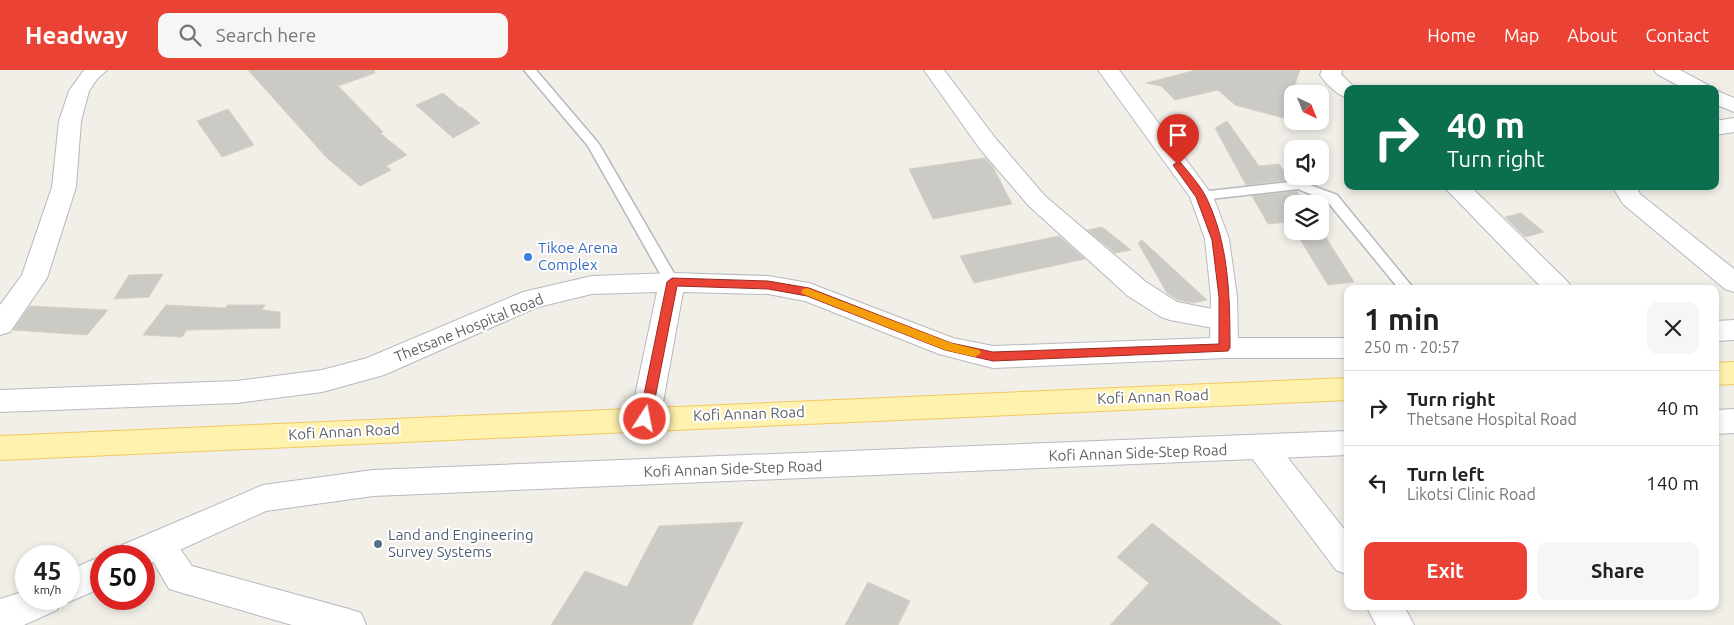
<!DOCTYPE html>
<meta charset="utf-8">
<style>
:root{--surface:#fff;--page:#f6f6f6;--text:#222;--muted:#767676;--line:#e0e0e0;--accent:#ea4335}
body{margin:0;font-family:Ubuntu,sans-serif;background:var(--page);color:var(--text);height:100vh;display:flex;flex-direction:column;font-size:19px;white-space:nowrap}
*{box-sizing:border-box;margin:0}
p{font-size:16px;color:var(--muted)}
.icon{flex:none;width:28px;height:28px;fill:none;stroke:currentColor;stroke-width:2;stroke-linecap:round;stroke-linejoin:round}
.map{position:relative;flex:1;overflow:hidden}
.sheet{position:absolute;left:1344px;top:215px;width:375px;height:325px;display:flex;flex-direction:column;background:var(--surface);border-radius:10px;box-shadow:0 2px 8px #0003}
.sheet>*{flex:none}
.top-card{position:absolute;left:1344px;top:15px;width:375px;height:105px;border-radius:10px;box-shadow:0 2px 8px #0003;background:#0b6e4f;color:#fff;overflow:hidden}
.needle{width:32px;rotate:137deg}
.controls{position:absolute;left:1284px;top:15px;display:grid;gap:10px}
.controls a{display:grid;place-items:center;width:45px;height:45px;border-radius:10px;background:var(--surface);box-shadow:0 2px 8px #0003;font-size:25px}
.speed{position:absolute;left:15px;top:475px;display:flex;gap:10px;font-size:25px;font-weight:700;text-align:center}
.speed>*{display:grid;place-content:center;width:65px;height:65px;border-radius:50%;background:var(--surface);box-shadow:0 2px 8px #0003;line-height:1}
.speed small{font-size:12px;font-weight:400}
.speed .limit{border:8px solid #d22;background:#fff;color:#111}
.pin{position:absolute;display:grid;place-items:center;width:42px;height:42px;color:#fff;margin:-51px -21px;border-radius:50% 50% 50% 0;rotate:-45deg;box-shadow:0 0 5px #0007}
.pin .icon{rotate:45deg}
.me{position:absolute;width:55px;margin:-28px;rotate:11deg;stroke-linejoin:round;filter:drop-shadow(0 0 4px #0008)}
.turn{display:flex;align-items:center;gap:18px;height:105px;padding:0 20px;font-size:22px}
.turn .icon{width:65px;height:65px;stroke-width:2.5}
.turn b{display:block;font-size:35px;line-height:42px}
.round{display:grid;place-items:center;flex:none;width:52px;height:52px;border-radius:10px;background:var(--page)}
.overview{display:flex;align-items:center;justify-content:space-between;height:85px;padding:0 20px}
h1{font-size:30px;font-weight:700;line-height:38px}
.cta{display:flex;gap:10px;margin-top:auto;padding:10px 20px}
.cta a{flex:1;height:58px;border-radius:10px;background:var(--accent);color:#fff;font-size:20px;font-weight:700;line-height:58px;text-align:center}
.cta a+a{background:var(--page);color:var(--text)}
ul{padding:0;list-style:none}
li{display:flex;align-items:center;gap:15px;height:75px;padding:0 20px;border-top:1px solid var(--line)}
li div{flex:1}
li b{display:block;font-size:19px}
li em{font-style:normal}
header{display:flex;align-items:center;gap:30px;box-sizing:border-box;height:70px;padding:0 25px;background:var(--accent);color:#fff}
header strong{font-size:24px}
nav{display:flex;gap:28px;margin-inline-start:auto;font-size:18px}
.search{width:350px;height:45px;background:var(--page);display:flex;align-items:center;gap:12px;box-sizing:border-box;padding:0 18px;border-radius:10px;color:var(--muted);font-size:19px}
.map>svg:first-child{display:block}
.building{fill:#cccac5;stroke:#d6d1c6}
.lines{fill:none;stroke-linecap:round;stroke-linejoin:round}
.lane-casing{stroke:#b5b8bc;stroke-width:3}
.street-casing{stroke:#b5b8bc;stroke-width:2}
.secondary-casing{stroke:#b6babf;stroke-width:2}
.primary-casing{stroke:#f2c960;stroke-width:2}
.lane{fill:#fff;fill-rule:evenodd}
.street{fill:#fff;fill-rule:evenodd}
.secondary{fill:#fff;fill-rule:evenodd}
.primary{fill:#fff2af;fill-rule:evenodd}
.route{fill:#ea4335;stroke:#982c22}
.slow{fill:#f59e0b}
.shop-dot{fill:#3f7fe0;stroke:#fff;stroke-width:2}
.service-dot{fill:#5c6f8a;stroke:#fff;stroke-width:2}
.labels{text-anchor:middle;stroke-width:4;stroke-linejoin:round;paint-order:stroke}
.shop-label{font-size:15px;fill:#366cbe;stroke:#fff;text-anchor:start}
.street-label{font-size:15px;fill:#5f6368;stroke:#fff}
.service-label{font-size:15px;fill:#4e5e75;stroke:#fff;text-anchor:start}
</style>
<header>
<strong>Headway</strong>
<div class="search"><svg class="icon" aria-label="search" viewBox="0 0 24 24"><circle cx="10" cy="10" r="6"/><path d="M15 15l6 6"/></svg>Search here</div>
<nav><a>Home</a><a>Map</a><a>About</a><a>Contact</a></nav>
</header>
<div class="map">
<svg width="1734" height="555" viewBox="0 0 1734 555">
<rect width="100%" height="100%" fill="#f1efe8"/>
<g class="building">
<path d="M248,0H374L375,3L338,16L383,62L380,63L407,85L386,96L391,100L360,116L327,88Z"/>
<path d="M1196,0H1300L1283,48L1235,35L1218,20L1175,30L1161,16L1146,13Z"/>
<path d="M443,23L460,38L461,37L480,53L453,68L416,35Z"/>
<path d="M228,39L254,75L222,87L197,51Z"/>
<path d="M1227,51L1259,96L1279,94L1290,110L1246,115L1215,58Z"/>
<path d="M985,88L993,97L1012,134L933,149L909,99Z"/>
<path d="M1297,121L1305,134H1292V157L1289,152L1268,154L1252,126Z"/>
<path d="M1521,143L1544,162L1525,167L1505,147Z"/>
<path d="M1102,157L1131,180L1115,183L1087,160Z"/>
<path d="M1320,158L1354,212L1328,215L1295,161H1320Z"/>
<path d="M1059,166L1085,189L974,213L960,186Z"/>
<path d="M1142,170L1207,230L1192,233L1178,230L1167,223L1138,173Z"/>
<path d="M163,204L149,227L114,229L129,205Z"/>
<path d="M166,235L226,238L227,235H265L262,240L280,242V258L187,260L182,267L143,265Z"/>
<path d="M30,236L108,240L87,265L13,260Z"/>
<path d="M743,452L692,555H551L585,501L627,517L659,456Z"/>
<path d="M1152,453L1249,530L1282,555H1110L1149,513L1117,487Z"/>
<path d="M868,512L910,531L898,555H845Z"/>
</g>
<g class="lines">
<g class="lane-casing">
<g id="lane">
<path d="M524,0H536L599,74L679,212L677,216H667L588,76Z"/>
<path d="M1299,111L1337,125L1414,219H1399L1327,131L1298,119L1201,130L1195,126L1201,122Z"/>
</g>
</g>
<g class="street-casing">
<g id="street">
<path d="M84,0H107L97,9L89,21L81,51L76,117L47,208L10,262L0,265V235L22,205L52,117L59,51L69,21Z"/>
<path d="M924,0H944L996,69L1045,126L1146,212L1177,232L1233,243L1237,250L1233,257L1224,260L1170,250L1161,247L1128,226L1029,136L980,79Z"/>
<path d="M1322,0H1342L1341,4L1356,19H1348V28C1337,25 1326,14 1320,5Z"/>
<path d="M1654,0H1680L1708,15L1711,19H1685L1657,4Z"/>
<path d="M1715,20L1734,28V42L1715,34Z"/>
<path d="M1734,48V62L1715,65V51Z"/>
<path d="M1443,116H1470L1568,212L1572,219H1543Z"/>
<path d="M1612,116H1636L1640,124L1734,199V222L1725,219L1623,134Z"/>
<path d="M1262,366L1273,369L1348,464V505L1336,500L1251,387L1247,378L1251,369Z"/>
<path d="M159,460L170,464L192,496L349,539L361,543L366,555H292L169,519L143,474L148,464Z"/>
<path d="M1366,536H1404L1414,555H1376Z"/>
</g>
</g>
<g class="secondary-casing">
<g id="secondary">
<path d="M1098,0H1119L1213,126L1229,169L1237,227L1238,268H1348V288H1224L993,298L939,284L805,231L768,224L683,222L660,349L655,357L645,361L635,357L630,349L657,222L592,224L538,237L384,305L322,322L237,333L0,342V320L237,311L322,300L367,288L523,222L592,206L672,203L768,206L809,213L953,268L993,276L1210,268L1211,227L1205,169L1190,127Z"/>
<path d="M1734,250V270L1715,271V251Z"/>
<path d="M1734,339V363L1715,364V340Z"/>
<path d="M1348,361V385L373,426L266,441L144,496V486H116L120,476L263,415L373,400Z"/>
<path d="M102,486L101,518L69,532L62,530L57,540L24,555H0V529L26,521V529H69V500Z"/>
</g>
</g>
<g class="primary-casing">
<g id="primary">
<path d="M1734,292V314L1715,315V293Z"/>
<path d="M1348,308V330L0,390V366Z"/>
</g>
</g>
<use href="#lane" class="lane"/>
<use href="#street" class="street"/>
<use href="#secondary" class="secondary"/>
<use href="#primary" class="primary"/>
</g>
<path class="route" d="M1178,92L1181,93C1189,103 1200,115 1206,127C1229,174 1230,226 1230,278L1228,281L993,291L945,280L807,226L768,219L677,216L651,349L649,352H641L639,349L667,212L672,208L768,211L809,218L951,273L993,282L1219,274V227L1212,170L1196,127L1173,95Z"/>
<path class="slow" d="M807,218L951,273L979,280L981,283L975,287L945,280L803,224L801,222L803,219Z"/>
<circle class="shop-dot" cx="528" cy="187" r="5"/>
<circle class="service-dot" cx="378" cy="474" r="5"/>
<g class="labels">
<g class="shop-label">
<text x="538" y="183">Tikoe Arena<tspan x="538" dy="17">Complex</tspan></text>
</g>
<g class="street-label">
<text transform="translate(469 258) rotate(-22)" y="5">Thetsane Hospital Road</text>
<text transform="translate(1153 327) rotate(-2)" y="5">Kofi Annan Road</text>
<text transform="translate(749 344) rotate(-2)" y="5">Kofi Annan Road</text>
<text transform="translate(344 362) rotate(-3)" y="5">Kofi Annan Road</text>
<text transform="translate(1138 383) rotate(-2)" y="5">Kofi Annan Side-Step Road</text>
<text transform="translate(733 399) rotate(-2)" y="5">Kofi Annan Side-Step Road</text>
</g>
<g class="service-label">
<text x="388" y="470">Land and Engineering<tspan x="388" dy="17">Survey Systems</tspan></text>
</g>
</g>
</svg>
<div class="controls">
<a><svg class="needle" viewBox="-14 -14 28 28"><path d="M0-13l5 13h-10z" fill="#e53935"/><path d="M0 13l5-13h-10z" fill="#767676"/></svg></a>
<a><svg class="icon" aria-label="sound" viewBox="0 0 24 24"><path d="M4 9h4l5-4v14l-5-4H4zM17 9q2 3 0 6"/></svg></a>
<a><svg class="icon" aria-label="layers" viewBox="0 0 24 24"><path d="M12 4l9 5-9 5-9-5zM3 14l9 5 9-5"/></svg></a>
</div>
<div class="speed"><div>45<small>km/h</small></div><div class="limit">50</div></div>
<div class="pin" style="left:1178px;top:95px;background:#d93025"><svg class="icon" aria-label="arrive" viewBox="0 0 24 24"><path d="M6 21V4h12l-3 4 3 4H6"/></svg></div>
<svg class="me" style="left:645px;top:349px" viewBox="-20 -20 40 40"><circle r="17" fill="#ea4335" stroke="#fff" stroke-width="3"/><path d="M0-11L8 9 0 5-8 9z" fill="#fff"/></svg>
<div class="top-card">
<div class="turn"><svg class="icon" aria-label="right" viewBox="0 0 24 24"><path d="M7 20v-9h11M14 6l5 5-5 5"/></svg><div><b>40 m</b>Turn right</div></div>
</div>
<section class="sheet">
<div class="overview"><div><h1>1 min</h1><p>250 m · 20:57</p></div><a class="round"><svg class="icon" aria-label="close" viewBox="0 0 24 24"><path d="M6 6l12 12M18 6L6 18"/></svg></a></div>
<ul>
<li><svg class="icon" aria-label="right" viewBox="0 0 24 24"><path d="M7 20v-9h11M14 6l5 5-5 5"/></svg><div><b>Turn right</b><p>Thetsane Hospital Road</p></div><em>40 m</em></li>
<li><svg class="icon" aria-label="left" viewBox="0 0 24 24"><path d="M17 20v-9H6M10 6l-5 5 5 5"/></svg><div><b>Turn left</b><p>Likotsi Clinic Road</p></div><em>140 m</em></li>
</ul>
<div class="cta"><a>Exit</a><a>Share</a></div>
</section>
</div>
